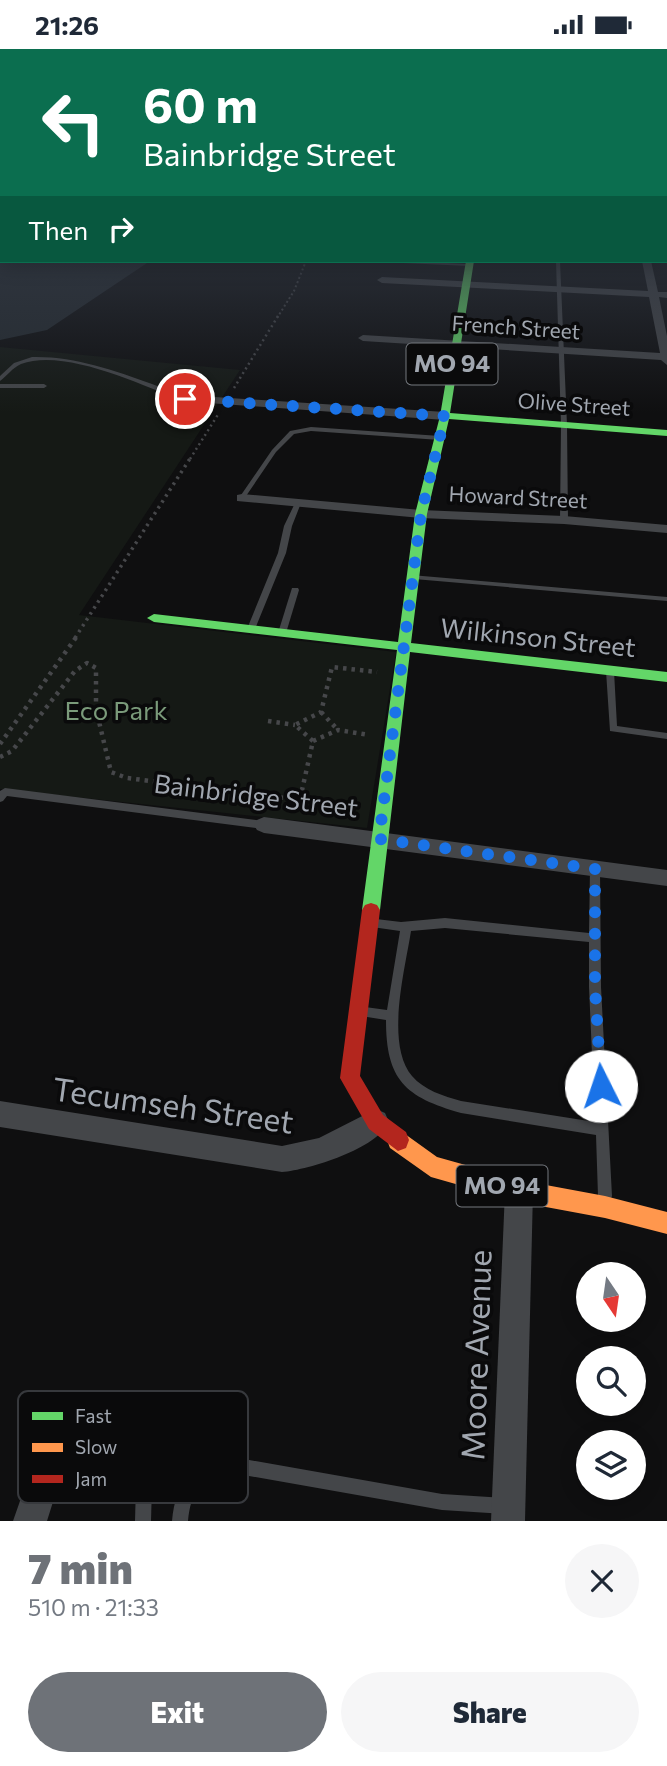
<!DOCTYPE html>
<meta charset="utf-8">
<style>
:root{--surface:#fff;--page:#f6f6f7;--text:#1f2937;--muted:#747a83;--accent:#6e7278}
body{margin:0;font-family:Commissioner,sans-serif;background:var(--page);color:var(--text);height:100vh;display:flex;flex-direction:column;font-size:26px;white-space:nowrap}
*{box-sizing:border-box;margin:0}
p{font-size:23px;color:var(--muted)}
.icon{flex:none;width:38px;height:38px;fill:none;stroke:currentColor;stroke-width:2;stroke-linecap:round;stroke-linejoin:round}
.map{position:relative;height:1472px;overflow:hidden}
.drawer{display:flex;flex-direction:column;background:var(--surface);flex:1}
.drawer>*{flex:none}
.top-card{position:absolute;left:0px;top:0px;width:668px;height:214px;box-shadow:0 4px 18px #0003;background:#0b6e4f;color:#fff;overflow:hidden}
.needle{width:46px;rotate:167deg}
.fabs{position:absolute;left:576px;top:1213px;display:grid;gap:14px}
.fabs a{display:grid;place-items:center;width:70px;height:70px;border-radius:50%;background:var(--surface);box-shadow:0 4px 18px #0003;font-size:35px}
.pin{position:absolute;display:grid;place-items:center;width:60px;height:60px;color:#fff;margin:-30px;border:4px solid #fff;border-radius:50%;box-shadow:0 2px 7px #0007}
.me{position:absolute;width:77px;margin:-38px;rotate:356deg;stroke-linejoin:round;filter:drop-shadow(0 0 5px #0008)}
.turn{display:flex;align-items:center;gap:24px;height:147px;padding:0 28px;font-size:32px}
.turn .icon{width:91px;height:91px;stroke-width:2.5}
.turn b{display:block;font-size:49px;line-height:60px}
.then{display:flex;align-items:center;height:66px;padding:0 28px;background:#0003;gap:14px;font-size:26px}
.round{display:grid;place-items:center;flex:none;width:74px;height:74px;border-radius:37px;background:var(--page)}
.summary{display:flex;align-items:center;justify-content:space-between;height:119px;padding:0 28px}
h1{font-size:42px;font-weight:800;line-height:52px;color:var(--accent)}
.button{display:flex;gap:14px;margin-top:auto;padding:14px 28px}
.button a{flex:1;height:80px;border-radius:42px;background:var(--accent);color:#fff;font-size:28px;font-weight:800;line-height:80px;text-align:center}
.button a+a{background:var(--page);color:var(--text)}
.status{display:flex;justify-content:space-between;align-items:center;height:49px;padding:0 35px;background:var(--surface);direction:ltr}
.status svg{height:19px;fill:currentColor}
.map>svg:first-child{display:block}
.green{fill:#151915}
.water{fill:#252b30}
.lines{fill:none;stroke-linecap:round;stroke-linejoin:round}
.path-far3{stroke:#46474a;stroke-width:2;stroke-dasharray:2 2.5;stroke-linecap:butt}
.path-far2{stroke:#46474a;stroke-width:2.5;stroke-dasharray:2 3.5;stroke-linecap:butt}
.path-far1{stroke:#46474a;stroke-width:3.5;stroke-dasharray:2.5 4.5;stroke-linecap:butt}
.path{stroke:#46474a;stroke-width:4.5;stroke-dasharray:3.5 5;stroke-linecap:butt}
.lane{fill:#444649;fill-rule:evenodd}
.street{fill:#444649;fill-rule:evenodd}
.fast{fill:#63d668;fill-rule:evenodd}
.slow{fill:#ff974d;fill-rule:evenodd}
.jam{fill:#b3261e;fill-rule:evenodd}
.route{stroke:#1a73e8;stroke-width:12;stroke-dasharray:0 21.6}
.labels{text-anchor:middle;stroke-width:7;stroke-linejoin:round;paint-order:stroke}
.far-street-label{font-size:21px;fill:#a1a7b0;stroke:#0a0a0b}
.shield{fill:#0a0a0b;stroke:#74787e;stroke-width:2}
.shield-label{font-size:24px;font-weight:bold;fill:#a1a7b0}
.street-label{font-size:26px;fill:#a1a7b0;stroke:#0a0a0b}
.park-label{font-size:26px;fill:#7a9a7a;stroke:#0a0a0b}
.near-street-label{font-size:32px;fill:#a1a7b0;stroke:#0a0a0b}
.key{fill:#0a0a0b;stroke:#37393d;stroke-width:2}
.key-label{font-size:19px;fill:#a1a7b0}
</style>
<div class="status"><b>21:26</b><svg viewBox="0 0 49 12"><path d="M0 12V9h3v3zM5 12V6h3v6zM10 12V3h3v9zM15 12V0h3v12zM26 1h20v11H26zM47 4h2v5h-2z"/></svg></div>
<div class="map">
<svg width="667" height="1472" viewBox="0 0 667 1472">
<rect width="100%" height="100%" fill="#0f0f10"/>
<path class="green" d="M0,298L240,321L79,566L396,603L367,779L0,740Z"/>
<path class="water" d="M0,158L2,212H150L47,281L0,291Z"/>
<g class="lines">
<path class="path-far3" d="M277,269L294,242L306,212"/>
<g class="path-far2">
<path d="M234,339L278,267"/>
<path d="M190,410L219,364"/>
</g>
<path class="path-far1" d="M75,589L191,408"/>
<g class="path">
<path d="M321,663L338,681"/>
<path d="M268,672L295,676"/>
<path d="M313,692L338,681L369,686"/>
<path d="M0,695L77,587"/>
<path d="M0,708L12,702L75,622L87,614L96,619V660L111,723L127,729L357,758"/>
<path d="M300,750L313,692L295,676L321,663L332,618L377,623"/>
</g>
<g class="lane">
<path d="M401,212L469,215L471,216L469,217L403,214Z"/>
<path d="M556,212H560L567,376L568,471L564,473L560,471L561,376Z"/>
<path d="M32,308C74,307 113,321 152,335C164,340 177,344 188,350L168,369H164V367L181,351C139,335 64,299 21,315C12,319 7,327 0,332V327L14,314Z"/>
<path d="M0,335H44L47,337L44,339H0Z"/>
<path d="M311,378L440,387L443,389L440,391L311,382L294,385L276,403L244,450H240L239,449L272,401L290,382Z"/>
<path d="M298,452L301,454L292,477L286,504L255,580L251,582H248L247,580L278,504L284,477L295,454Z"/>
<path d="M411,526L667,548V552L414,530L410,528Z"/>
<path d="M292,539H298L299,541L286,584L282,587L278,584Z"/>
<path d="M610,619L614,622L617,677L667,684V690L610,682L606,622Z"/>
<path d="M5,739L264,772L268,773L269,776L268,779L264,780L7,747L3,752L0,753V742Z"/>
<path d="M595,816L599,817L600,820L601,938L612,1147L610,1152L605,1154L600,1152L598,1147L596,1086L461,1064C405,1048 386,1031 386,971L361,967L359,963L361,959L365,958L387,961L400,882L372,878L371,875L372,872L376,870L401,873L445,869L589,884L590,820L591,817ZM445,879L589,893V938L595,1073L461,1052C443,1047 424,1041 412,1027C385,995 405,921 411,882Z"/>
<path d="M227,1407L442,1445L505,1449L511,1451L513,1457L511,1463L505,1465L442,1461L227,1423C199,1432 191,1443 188,1472H172C176,1432 190,1419 227,1407Z"/>
<path d="M144,1428L150,1430L152,1436L151,1472H135L136,1436L138,1430Z"/>
</g>
<g class="street">
<path d="M642,212H651L658,243H667V249L659,248L667,287V316L661,311L363,292L358,289L363,286L660,304L649,248L382,234L377,231L382,228L648,242Z"/>
<path d="M185,346L445,363L451,367L445,371L181,352L179,350Z"/>
<path d="M242,445L421,461L564,467L667,476V484L564,475L421,469L237,452V446Z"/>
<path d="M264,768L667,821V837L264,784L257,781L254,776L257,771Z"/>
<path d="M0,1052L282,1097L319,1089L376,1060L385,1064L389,1073C378,1099 309,1121 282,1123L0,1078Z"/>
<path d="M519,1128L529,1132L533,1142L525,1472H491L505,1142L509,1132Z"/>
<path d="M46,1408L58,1412L62,1424L47,1472H13L34,1412Z"/>
</g>
<path class="fast" d="M466,212H474L450,364L667,381V387L449,370L427,465L411,594L667,623V633L410,603L380,861L377,866L371,868L365,866L362,861L397,601L154,573L147,569L154,565L398,593L415,465L440,367Z"/>
<path class="slow" d="M398,1080L437,1108L519,1131L605,1147L667,1163V1185L605,1169L519,1153L431,1128L390,1099L387,1091L390,1083Z"/>
<path class="jam" d="M371,854L377,856L380,861L360,1027L383,1066L406,1083L409,1091L406,1099L398,1102L369,1080L340,1029L362,861L365,856Z"/>
</g>
<linearGradient id="sky" x2="0" y2="1"><stop stop-color="#080809"/><stop offset="0.43" stop-color="#313742"/><stop offset="1" stop-color="#313742" stop-opacity="0"/></linearGradient>
<rect width="667" height="364" fill="url(#sky)"/>
<g class="lines">
<path class="route" d="M185,350L445,367L421,465L379,790L595,820V938L601,1037"/>
</g>
<g class="labels">
<g class="far-street-label">
<text transform="translate(516 279) rotate(4)" y="7">French Street</text>
<text transform="translate(574 356) rotate(4)" y="7">Olive Street</text>
<text transform="translate(518 449) rotate(3)" y="7">Howard Street</text>
</g>
<g class="shield">
<rect x="406.5" y="294.5" width="91" height="41" rx="5"/>
<rect x="456.5" y="1116.5" width="91" height="41" rx="5"/>
</g>
<g class="shield-label">
<text x="452" y="323">MO 94</text>
<text x="502" y="1145">MO 94</text>
</g>
<g class="street-label">
<text transform="translate(538 589) rotate(6)" y="9">Wilkinson Street</text>
<text transform="translate(256 747) rotate(7)" y="9">Bainbridge Street</text>
</g>
<g class="park-label">
<text x="116" y="671">Eco Park</text>
</g>
<g class="near-street-label">
<text transform="translate(173 1057) rotate(8)" y="11">Tecumseh Street</text>
<text transform="translate(477 1306) rotate(-88)" y="11">Moore Avenue</text>
</g>
</g>
<rect x="18" y="1342" width="230" height="112" rx="10" class="key"/>
<rect x="32" y="1363" width="31" height="8" fill="#63d668"/>
<rect x="32" y="1394" width="31" height="9" fill="#ff974d"/>
<rect x="32" y="1426" width="31" height="8" fill="#b3261e"/>
<g class="key-label">
<text x="75" y="1374">Fast</text>
<text x="75" y="1405">Slow</text>
<text x="75" y="1437">Jam</text>
</g>
</svg>
<div class="fabs">
<a><svg class="needle" viewBox="-14 -14 28 28"><path d="M0-13l5 13h-10z" fill="#e53935"/><path d="M0 13l5-13h-10z" fill="#747a83"/></svg></a>
<a><svg class="icon" aria-label="search" viewBox="0 0 24 24"><circle cx="10" cy="10" r="6"/><path d="M15 15l6 6"/></svg></a>
<a><svg class="icon" aria-label="layers" viewBox="0 0 24 24"><path d="M12 4l9 5-9 5-9-5zM3 14l9 5 9-5"/></svg></a>
</div>
<div class="pin" style="left:185px;top:350px;background:#d93025"><svg class="icon" aria-label="arrive" viewBox="0 0 24 24"><path d="M6 21V4h12l-3 4 3 4H6"/></svg></div>
<svg class="me" style="left:601px;top:1037px" viewBox="-20 -20 40 40"><circle r="19" fill="#fff"/><path d="M0-13L10 11 0 6-10 11z" fill="#1a73e8"/></svg>
<div class="top-card">
<div class="turn"><svg class="icon" aria-label="left" viewBox="0 0 24 24"><path d="M17 20v-9H6M10 6l-5 5 5 5"/></svg><div><b>60 m</b>Bainbridge Street</div></div>
<div class="then">Then<svg class="icon" aria-label="right" viewBox="0 0 24 24"><path d="M7 20v-9h11M14 6l5 5-5 5"/></svg></div>
</div>
</div>
<section class="drawer">
<div class="summary"><div><h1>7 min</h1><p>510 m · 21:33</p></div><a class="round"><svg class="icon" aria-label="close" viewBox="0 0 24 24"><path d="M6 6l12 12M18 6L6 18"/></svg></a></div>
<div class="button"><a>Exit</a><a>Share</a></div>
</section>
